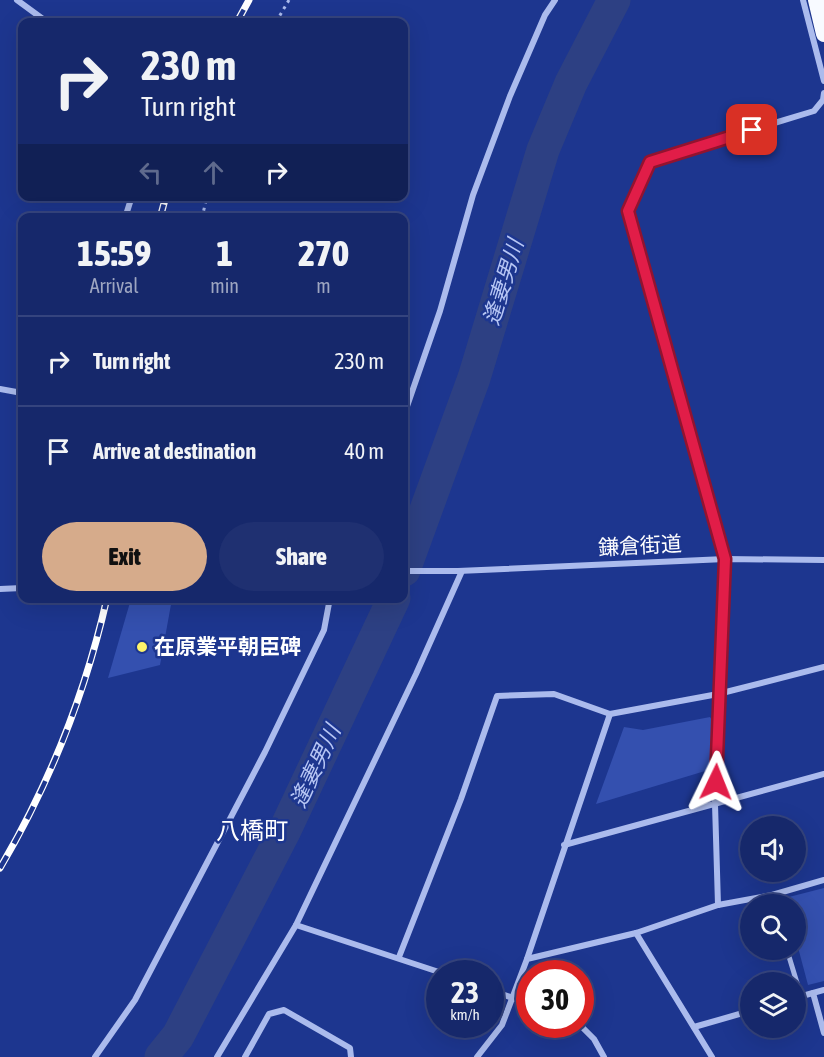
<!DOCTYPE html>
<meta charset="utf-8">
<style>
:root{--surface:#16286b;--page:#1f3071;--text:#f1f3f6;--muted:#9ea6c1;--line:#35447e;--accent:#d6ab8b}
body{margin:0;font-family:"Asap Condensed","Noto Sans JP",sans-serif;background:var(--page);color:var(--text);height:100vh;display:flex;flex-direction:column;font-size:22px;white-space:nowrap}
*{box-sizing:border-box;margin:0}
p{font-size:20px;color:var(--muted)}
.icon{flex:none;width:33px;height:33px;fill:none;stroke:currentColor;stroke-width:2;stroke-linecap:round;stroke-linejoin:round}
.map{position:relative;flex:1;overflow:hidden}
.sheet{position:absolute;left:18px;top:213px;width:390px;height:390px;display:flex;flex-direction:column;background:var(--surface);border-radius:12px;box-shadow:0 6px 24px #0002,0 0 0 2px var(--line)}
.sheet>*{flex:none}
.guide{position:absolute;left:18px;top:18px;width:390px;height:183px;border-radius:12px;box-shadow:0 6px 24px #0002,0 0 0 2px var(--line);background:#16286b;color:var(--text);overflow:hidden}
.controls{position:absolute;left:740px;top:816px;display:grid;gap:12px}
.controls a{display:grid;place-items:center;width:66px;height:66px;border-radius:50%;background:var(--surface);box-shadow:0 6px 24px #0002,0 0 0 2px var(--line);font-size:30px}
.speed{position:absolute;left:426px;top:960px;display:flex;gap:12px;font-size:30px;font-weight:700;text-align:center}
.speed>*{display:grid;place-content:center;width:78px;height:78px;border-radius:50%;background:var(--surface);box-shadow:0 6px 24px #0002,0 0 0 2px var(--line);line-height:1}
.speed small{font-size:15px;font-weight:400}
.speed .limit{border:9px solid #d22;background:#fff;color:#111}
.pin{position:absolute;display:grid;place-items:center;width:51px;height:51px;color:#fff;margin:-26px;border-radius:12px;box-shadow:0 3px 9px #0006}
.me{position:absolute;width:66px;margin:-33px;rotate:2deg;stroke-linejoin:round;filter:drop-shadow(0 0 4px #0008)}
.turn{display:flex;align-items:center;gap:21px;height:126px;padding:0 24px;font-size:27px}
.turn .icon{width:78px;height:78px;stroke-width:2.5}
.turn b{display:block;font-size:42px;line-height:51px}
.lanes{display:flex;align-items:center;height:57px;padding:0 24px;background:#0003;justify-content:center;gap:30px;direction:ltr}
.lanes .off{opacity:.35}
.eta{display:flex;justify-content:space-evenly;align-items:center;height:102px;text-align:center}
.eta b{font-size:36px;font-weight:800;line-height:42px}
.button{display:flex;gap:12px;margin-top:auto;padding:12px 24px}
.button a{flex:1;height:69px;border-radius:36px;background:var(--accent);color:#111;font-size:24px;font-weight:800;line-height:69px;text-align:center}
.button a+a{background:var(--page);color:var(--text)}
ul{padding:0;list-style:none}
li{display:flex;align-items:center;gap:18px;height:90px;padding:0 24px;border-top:2px solid var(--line)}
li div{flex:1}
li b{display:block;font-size:22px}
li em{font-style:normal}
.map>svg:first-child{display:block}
.green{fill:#3450af}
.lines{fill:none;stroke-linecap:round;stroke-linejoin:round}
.river{stroke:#2d4083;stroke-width:33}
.path{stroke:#abbbed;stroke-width:3;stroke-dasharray:3 4.5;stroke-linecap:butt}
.pedestrian{stroke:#abbbed;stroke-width:5}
.minor{stroke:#abbbed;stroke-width:6}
.trunk{stroke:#f8faff;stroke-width:16}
.rail-casing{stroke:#fff;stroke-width:7}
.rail{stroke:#1d368f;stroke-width:4.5;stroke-dasharray:14;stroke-linecap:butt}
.route-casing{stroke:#92132f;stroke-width:15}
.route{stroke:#e11d48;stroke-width:10}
.poi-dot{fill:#fdf36a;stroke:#1d368f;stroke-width:2}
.labels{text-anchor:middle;stroke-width:5;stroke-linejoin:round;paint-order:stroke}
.street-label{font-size:21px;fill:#fff;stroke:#1d368f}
.poi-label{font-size:21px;font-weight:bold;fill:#fff;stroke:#1d368f;text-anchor:start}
.water-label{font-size:22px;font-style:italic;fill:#b7c6f4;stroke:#1d368f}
.quarter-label{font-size:24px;fill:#fff;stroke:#1d368f}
</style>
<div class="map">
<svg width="824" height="1057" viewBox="0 0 824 1057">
<rect width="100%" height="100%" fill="#1d368f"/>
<g class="green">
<path d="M131,599H172L160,665L108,678Z"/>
<path d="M710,717L715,725V768L596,804L624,727L643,730Z"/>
<path d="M824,888V981L808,985L795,936V904H786L785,898Z"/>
</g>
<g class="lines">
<g class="river">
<path d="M404,570L474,378L543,150L571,83L614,0"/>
<path d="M161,1057L178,1036L284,832L394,598"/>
</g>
<g class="path">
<path d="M276,22L289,0"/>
<path d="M202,218L207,196"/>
</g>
<g class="pedestrian">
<path d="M772,895L774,904"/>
<path d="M787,950L801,996"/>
</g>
<g class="minor">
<path d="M17,0L47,22"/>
<path d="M803,0L824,81"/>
<path d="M125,218L132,196"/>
<path d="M0,389L22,393"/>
<path d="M404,415L440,311L473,195L510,96L545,15L555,0"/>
<path d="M404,571H458L725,559L824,560"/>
<path d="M0,589L22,588"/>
<path d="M564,845L824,774"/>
<path d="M718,905L715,804L725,559L628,211L649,161L814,111L823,100L824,93"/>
<path d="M296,925L445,974"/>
<path d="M636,933L712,1057"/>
<path d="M399,957L461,799L497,696L554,694L610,714L718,694L824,667"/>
<path d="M527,959L610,714"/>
<path d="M490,990L530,1004"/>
<path d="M813,993L824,1033"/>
<path d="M795,998L824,990"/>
<path d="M579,1024L594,1039L604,1057"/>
<path d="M694,1027L750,1011"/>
<path d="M95,1057L135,1000L265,752L324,630L330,598"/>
<path d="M217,1057L296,925L416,674L462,571"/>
<path d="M245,1057L269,1014L284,1010L350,1048L351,1057"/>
<path d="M477,1057L502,1025L527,959L636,933L718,905L772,895L824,880"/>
</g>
<path class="trunk" d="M816,0L824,34"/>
<g class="rail-casing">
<g id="rail">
<path d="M237,22L249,0"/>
<path d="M160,218L166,196"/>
<path d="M0,868C50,783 85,695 107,598"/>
</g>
</g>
<use href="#rail" class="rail"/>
</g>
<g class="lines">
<g class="route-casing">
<path id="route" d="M716,782L725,559L628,211L650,162L752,130"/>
</g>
<use href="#route" class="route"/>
</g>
<circle class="poi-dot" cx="142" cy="647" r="6"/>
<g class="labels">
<g class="street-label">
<text transform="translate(640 546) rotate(-3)" y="7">鎌倉街道</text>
</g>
<g class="poi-label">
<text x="154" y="654">在原業平朝臣碑</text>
</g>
<g class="water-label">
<text transform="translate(503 282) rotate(-73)" y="8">逢妻男川</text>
<text transform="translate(315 766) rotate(-65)" y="8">逢妻男川</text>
</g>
<g class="quarter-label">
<text x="252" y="839">八橋町</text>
</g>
</g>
</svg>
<div class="controls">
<a><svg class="icon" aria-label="sound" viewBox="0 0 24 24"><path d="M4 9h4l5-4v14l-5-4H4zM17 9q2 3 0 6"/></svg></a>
<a><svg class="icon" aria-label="search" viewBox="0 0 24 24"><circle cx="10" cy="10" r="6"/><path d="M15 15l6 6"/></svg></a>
<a><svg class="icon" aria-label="layers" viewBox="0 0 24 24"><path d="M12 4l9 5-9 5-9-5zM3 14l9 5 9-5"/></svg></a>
</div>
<div class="speed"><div>23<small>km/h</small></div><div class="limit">30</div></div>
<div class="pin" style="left:752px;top:130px;background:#d93025"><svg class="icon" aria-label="arrive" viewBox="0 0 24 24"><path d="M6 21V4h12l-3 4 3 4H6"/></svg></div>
<svg class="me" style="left:716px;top:782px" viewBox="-20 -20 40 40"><path d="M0-17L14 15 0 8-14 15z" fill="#e11d48" stroke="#fff" stroke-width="4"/></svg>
<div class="guide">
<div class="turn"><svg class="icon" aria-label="right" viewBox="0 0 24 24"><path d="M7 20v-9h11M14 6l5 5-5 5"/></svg><div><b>230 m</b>Turn right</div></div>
<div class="lanes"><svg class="icon off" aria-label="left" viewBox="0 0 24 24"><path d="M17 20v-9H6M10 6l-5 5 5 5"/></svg><svg class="icon off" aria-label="ahead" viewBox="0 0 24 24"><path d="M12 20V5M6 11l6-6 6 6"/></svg><svg class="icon" aria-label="right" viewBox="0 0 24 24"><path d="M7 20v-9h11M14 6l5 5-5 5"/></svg></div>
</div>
<section class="sheet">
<div class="eta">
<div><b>15:59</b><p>Arrival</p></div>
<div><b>1</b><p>min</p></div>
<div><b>270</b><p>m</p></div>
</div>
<ul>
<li><svg class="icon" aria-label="right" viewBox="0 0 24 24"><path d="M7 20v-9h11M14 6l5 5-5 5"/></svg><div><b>Turn right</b></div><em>230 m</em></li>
<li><svg class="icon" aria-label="arrive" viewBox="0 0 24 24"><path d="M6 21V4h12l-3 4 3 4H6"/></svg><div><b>Arrive at destination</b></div><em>40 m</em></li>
</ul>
<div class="button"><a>Exit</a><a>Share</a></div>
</section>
</div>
